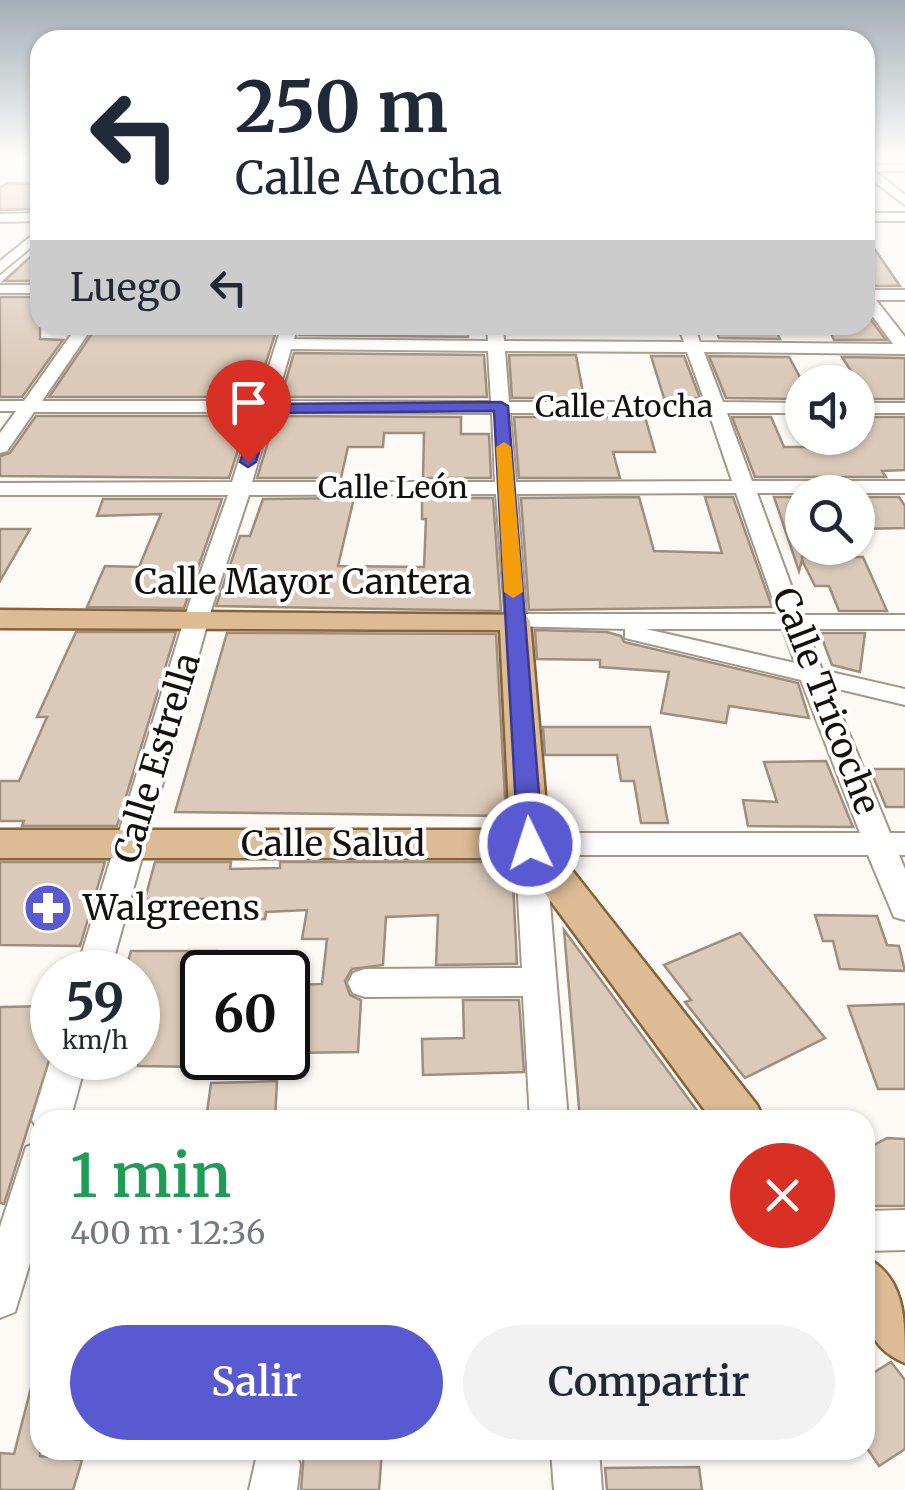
<!DOCTYPE html>
<html lang="es">
<meta charset="utf-8">
<style>
:root{--surface:#fff;--page:#f2f2f3;--text:#1f2937;--muted:#747a83;--accent:#5959d1}
body{margin:0;font-family:Merriweather,serif;background:var(--page);color:var(--text);height:100vh;display:flex;flex-direction:column;font-size:38px;white-space:nowrap}
*{box-sizing:border-box;margin:0}
p{font-size:32px;color:var(--muted)}
.icon{flex:none;width:55px;height:55px;fill:none;stroke:currentColor;stroke-width:2;stroke-linecap:round;stroke-linejoin:round}
.map{position:relative;flex:1;overflow:hidden}
.drawer{position:absolute;left:30px;top:1110px;width:845px;height:350px;display:flex;flex-direction:column;background:var(--surface);border-radius:30px;box-shadow:0 2px 8px #0004}
.drawer>*{flex:none}
.top-card{position:absolute;left:30px;top:30px;width:845px;height:305px;border-radius:30px;box-shadow:0 2px 8px #0004;background:#fff;color:var(--text);overflow:hidden}
.tools{position:absolute;left:785px;top:365px;display:grid;gap:20px}
.tools a{display:grid;place-items:center;width:90px;height:90px;border-radius:50%;background:var(--surface);box-shadow:0 2px 8px #0004;font-size:50px}
.speed{position:absolute;left:30px;top:950px;display:flex;gap:20px;font-size:50px;font-weight:700;text-align:center}
.speed>*{display:grid;place-content:center;width:130px;height:130px;border-radius:50%;background:var(--surface);box-shadow:0 2px 8px #0004;line-height:1}
.speed small{font-size:25px;font-weight:400}
.speed .limit{border:5px solid #111;border-radius:15px;background:#fff;color:#111}
.pin{position:absolute;display:grid;place-items:center;width:85px;height:85px;color:#fff;margin:-102px -42px;border-radius:50% 50% 50% 0;rotate:-45deg;box-shadow:0 0 10px #0007}
.pin .icon{rotate:45deg}
.me{position:absolute;width:110px;margin:-55px;rotate:356deg;stroke-linejoin:round;filter:drop-shadow(0 0 8px #0008)}
.turn{display:flex;align-items:center;gap:35px;height:210px;padding:0 40px;font-size:45px}
.turn .icon{width:130px;height:130px;stroke-width:2.5}
.turn b{display:block;font-size:70px;line-height:85px}
.then{display:flex;align-items:center;height:95px;padding:0 40px;background:#0003;gap:20px;font-size:38px}
.round{display:grid;place-items:center;flex:none;width:105px;height:105px;border-radius:52px;background:var(--page)}
.overview{display:flex;align-items:center;justify-content:space-between;height:170px;padding:0 40px}
h1{font-size:60px;font-weight:600;line-height:75px;color:#1e9e55}
.action{display:flex;gap:20px;margin-top:auto;padding:20px 40px}
.action a{flex:1;height:115px;border-radius:60px;background:var(--accent);color:#fff;font-size:40px;font-weight:600;line-height:115px;text-align:center}
.action a+a{background:var(--page);color:var(--text)}
.map>svg:first-child{display:block}
.building{fill:#dbcab9;stroke:#9e8e7e;stroke-width:2.5}
.lines{fill:none;stroke-linecap:round;stroke-linejoin:round}
.minor-casing{stroke:#a69685;stroke-width:4}
.major-casing{stroke:#876137;stroke-width:5}
.minor{fill:#fff;fill-rule:evenodd}
.major{fill:#dcbb95;fill-rule:evenodd}
.route{fill:#5959d1;stroke:#3a3a88;stroke-width:2.5}
.slow{fill:#f59e0b}
.labels{text-anchor:middle;stroke-width:8;stroke-linejoin:round;paint-order:stroke}
.far-street-label{font-size:30px;fill:#16100a;stroke:#fff}
.street-label{font-size:35px;fill:#16100a;stroke:#fff}
.poi-label{font-size:35px;fill:#16100a;stroke:#fff;text-anchor:start}
</style>
<div class="map">
<svg width="905" height="1490" viewBox="0 0 905 1490">
<rect width="100%" height="100%" fill="#fdfaf6"/>
<g class="building">
<path d="M7,183L40,184V209L0,210V188Z"/>
<path d="M865,235L900,286H865Z"/>
<path d="M40,248V281H4Z"/>
<path d="M0,297H40V339L63,340L22,397H0Z"/>
<path d="M865,312L886,340H834L827,325H865Z"/>
<path d="M98,325L219,331L218,325H278L255,397H49Z"/>
<path d="M424,325H469L468,337L299,335L300,331L424,329Z"/>
<path d="M714,325H773L780,339L719,338Z"/>
<path d="M294,353L484,355L487,397H281Z"/>
<path d="M509,355H576L584,398H512Z"/>
<path d="M651,356H684L700,398H664Z"/>
<path d="M709,356L789,357L802,381V399L726,398Z"/>
<path d="M842,357L905,358V399H858V382Z"/>
<path d="M36,416H249L229,478L0,476V456L10,453Z"/>
<path d="M276,416L461,417V434H489L491,478H423L424,433H384L383,447H348L341,478H257Z"/>
<path d="M514,417H645L655,452H613L620,478H519Z"/>
<path d="M732,417H771L784,447H832L827,440H858V417H905V470L882,471L886,477H755Z"/>
<path d="M639,497L654,551L722,553L705,497H733L772,607L529,610L521,498Z"/>
<path d="M774,497H802V557H863L887,611H839L829,586H815L802,560L799,571Z"/>
<path d="M858,497H899L905,506V528L858,529Z"/>
<path d="M354,498L338,566L424,567L426,519H422V498H493L501,611L216,606L240,536H250L263,499Z"/>
<path d="M103,499H222L184,608L87,607L105,566L139,567L161,514L97,516Z"/>
<path d="M0,529H30L0,581Z"/>
<path d="M535,630L607,632L621,636L624,642L798,683L809,718L729,706L726,723L661,713L669,672L600,667V660L537,659Z"/>
<path d="M76,632H176L117,826H22L24,821H0V781H19L47,717H37Z"/>
<path d="M227,633L496,634L506,816L175,812Z"/>
<path d="M820,633H865L860,672L832,665Z"/>
<path d="M543,727H650L668,823H641L634,781H621L617,755H545Z"/>
<path d="M826,761L853,827L748,826L743,800L777,802L764,762Z"/>
<path d="M870,769H905V807H886Z"/>
<path d="M0,862H105L80,946L0,945Z"/>
<path d="M155,862H231L230,869L280,868V862H512L517,964L436,965L438,915L386,917L383,965L352,969L345,981L350,995L361,1000L358,1052L288,1053V985L322,984L327,939H302L307,910L266,912L265,919L234,920L237,899H145Z"/>
<path d="M815,915L877,916L887,945L899,946L905,971L840,969L833,941H823Z"/>
<path d="M564,930L704,1120H580Z"/>
<path d="M740,933L825,1038L745,1078L685,1002L691,1000L664,965Z"/>
<path d="M131,951H216L212,972H202V1067L138,1066V972H125Z"/>
<path d="M463,1000H519L524,1072L423,1075L422,1039L464,1038Z"/>
<path d="M905,1004V1089H878L848,1006Z"/>
<path d="M52,1006V1051L4,1204L0,1203V1007Z"/>
<path d="M277,1081L275,1120H206L211,1083Z"/>
<path d="M887,1138L905,1139V1206H865V1150Z"/>
<path d="M891,1362L905,1380V1449L879,1466L865,1445V1378Z"/>
<path d="M33,1380L40,1381V1456L82,1460L73,1490H0V1453L14,1454Z"/>
<path d="M304,1450H382L379,1490H301Z"/>
<path d="M699,1467L702,1490H607L605,1468Z"/>
</g>
<g class="lines">
<g class="minor-casing">
<g id="minor">
<path d="M865,165H905V171H875L905,195V205L865,175Z"/>
<path d="M40,213V221L0,222V214Z"/>
<rect x="865" y="213" width="40" height="8"/>
<path d="M40,229V240L0,273V261Z"/>
<rect x="0" y="285" width="40" height="8"/>
<path d="M865,290H905V300H876L905,337V354L704,352L723,402L802,403V413H727L752,481H905V493H757L802,615H905V629H807L822,670L905,689V705L830,687L890,833H905V855H899L905,869V920L894,917L868,855H546L568,1120H530L523,996L365,997L353,993L348,983L353,973L365,969L522,968L515,844L519,836L530,833H860L801,680L625,638V629L506,626L496,494L249,495L212,607L110,972H76L188,607L228,495H0V483L232,482L254,412H34L7,451L0,453V433L16,411H0V401H24L78,325H94L42,401H258L282,325H298L294,339L488,341L487,325H503L504,341L684,342L678,325H694L700,342L893,344L865,306ZM291,349L488,351L491,402L276,401ZM505,351L687,352L705,402H509ZM273,412L492,413L495,482H252ZM510,413H709L732,481L516,482ZM736,493L778,614H526L517,494ZM646,629H783L795,663Z"/>
<rect x="858" y="403" width="47" height="10"/>
<path d="M52,1055L87,1058L70,1120H40V1133L32,1120Z"/>
<path d="M40,1142V1230L15,1312L0,1318V1227L26,1147Z"/>
<path d="M905,1210V1250L865,1251V1211Z"/>
<path d="M258,1450H294L300,1464L297,1490H249Z"/>
<path d="M551,1450H599L602,1490H554Z"/>
</g>
</g>
<g class="major-casing">
<g id="major">
<path d="M0,610L526,615L530,621L549,841L757,1105L764,1120H712L519,858H0V830H510L500,630L0,628Z"/>
<path d="M865,1257C905,1277 905,1318 905,1363C857,1343 865,1302 865,1257Z"/>
</g>
</g>
<use href="#minor" class="minor"/>
<use href="#major" class="major"/>
</g>
<linearGradient id="sky" x2="0" y2="1"><stop stop-color="#a3aeb6"/><stop offset="0.43" stop-color="#fefdfb"/><stop offset="1" stop-color="#fefdfb" stop-opacity="0"/></linearGradient>
<rect width="905" height="367" fill="url(#sky)"/>
<path class="route" d="M501,402L508,406L543,844L530,853L518,844L494,411L271,413L256,462L248,467L240,462L257,408L265,404Z"/>
<path class="slow" d="M504,442L511,447L523,592L513,598L504,592L496,447Z"/>
<defs>
<g id="pharmacy-disc" transform="scale(2.5)"><circle r="9.5" fill="#5959d1" stroke="#fff"/><path d="M-2-6h4v4h4v4h-4v4h-4v-4h-4v-4h4Z" fill="#fff"/></g>
</defs>
<g fill-rule="evenodd">
<use href="#pharmacy-disc" x="48" y="908"/>
</g>
<g class="labels">
<g class="far-street-label">
<text x="624" y="417">Calle Atocha</text>
<text x="393" y="498">Calle León</text>
</g>
<g class="street-label">
<text x="303" y="594">Calle Mayor Cantera</text>
<text transform="translate(826 701) rotate(69)" y="12">Calle Tricoche</text>
<text transform="translate(157 758) rotate(-73)" y="12">Calle Estrella</text>
<text x="333" y="856">Calle Salud</text>
</g>
<g class="poi-label">
<text x="83" y="920">Walgreens</text>
</g>
</g>
</svg>
<div class="tools">
<a><svg class="icon" aria-label="sound" viewBox="0 0 24 24"><path d="M4 9h4l5-4v14l-5-4H4zM17 9q2 3 0 6"/></svg></a>
<a><svg class="icon" aria-label="search" viewBox="0 0 24 24"><circle cx="10" cy="10" r="6"/><path d="M15 15l6 6"/></svg></a>
</div>
<div class="speed"><div>59<small>km/h</small></div><div class="limit">60</div></div>
<div class="pin" style="left:248px;top:462px;background:#d93025"><svg class="icon" aria-label="arrive" viewBox="0 0 24 24"><path d="M6 21V4h12l-3 4 3 4H6"/></svg></div>
<svg class="me" style="left:530px;top:844px" viewBox="-20 -20 40 40"><circle r="17" fill="#5959d1" stroke="#fff" stroke-width="3"/><path d="M0-11L8 9 0 5-8 9z" fill="#fff"/></svg>
<div class="top-card">
<div class="turn"><svg class="icon" aria-label="left" viewBox="0 0 24 24"><path d="M17 20v-9H6M10 6l-5 5 5 5"/></svg><div><b>250 m</b>Calle Atocha</div></div>
<div class="then">Luego<svg class="icon" aria-label="left" viewBox="0 0 24 24"><path d="M17 20v-9H6M10 6l-5 5 5 5"/></svg></div>
</div>
<section class="drawer">
<div class="overview"><div><h1>1 min</h1><p>400 m · 12:36</p></div><a class="round" style="background:#d93025;color:#fff"><svg class="icon" aria-label="close" viewBox="0 0 24 24"><path d="M6 6l12 12M18 6L6 18"/></svg></a></div>
<div class="action"><a>Salir</a><a>Compartir</a></div>
</section>
</div>
